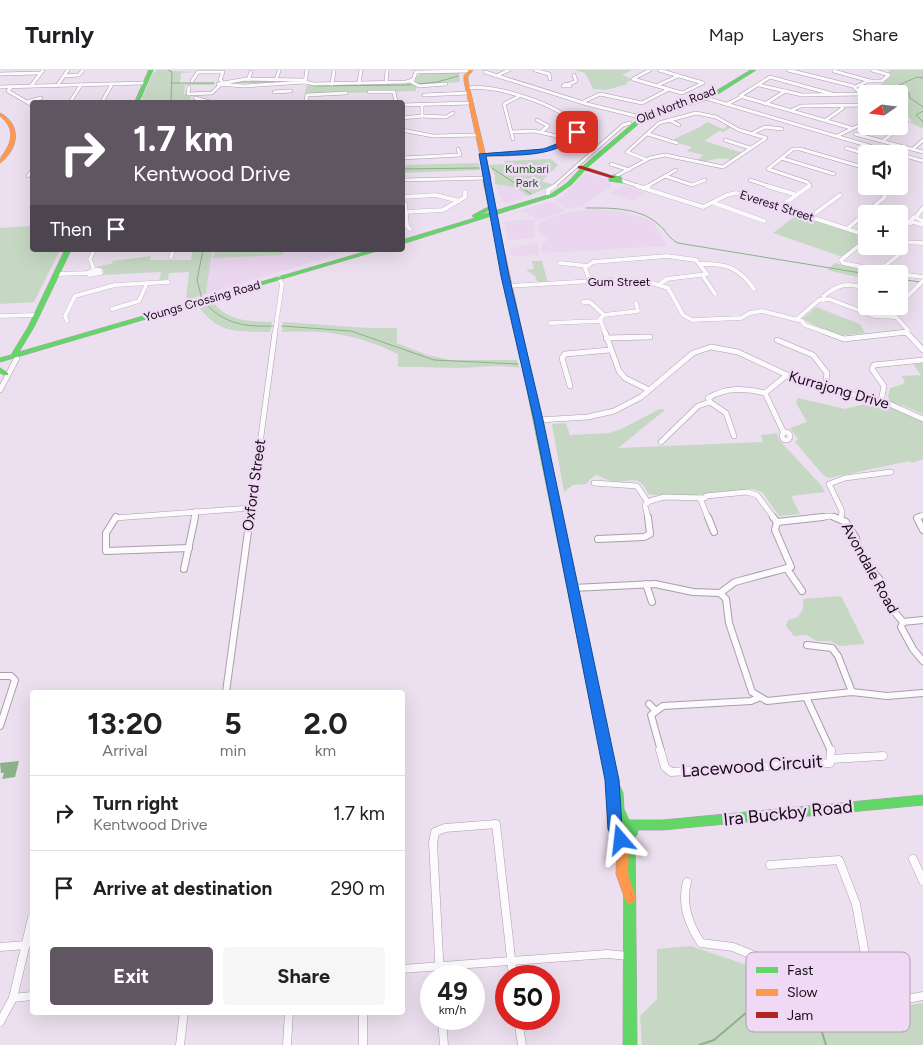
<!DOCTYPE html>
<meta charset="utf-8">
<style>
:root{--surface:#fff;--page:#f6f6f6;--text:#202124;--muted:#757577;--line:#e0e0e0;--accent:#605662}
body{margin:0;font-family:Figtree,sans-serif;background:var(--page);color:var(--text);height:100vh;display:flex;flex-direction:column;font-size:19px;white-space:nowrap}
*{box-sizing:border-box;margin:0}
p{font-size:16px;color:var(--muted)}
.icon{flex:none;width:28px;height:28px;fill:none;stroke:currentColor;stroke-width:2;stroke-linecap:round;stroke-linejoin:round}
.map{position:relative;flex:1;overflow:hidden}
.panel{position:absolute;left:30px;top:620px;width:375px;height:325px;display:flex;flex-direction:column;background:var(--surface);border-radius:5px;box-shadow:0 5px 20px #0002}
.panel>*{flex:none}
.top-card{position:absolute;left:30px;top:30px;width:375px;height:152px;border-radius:5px;box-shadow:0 5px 20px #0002;background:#605662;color:#fff;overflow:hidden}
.needle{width:32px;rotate:256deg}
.tools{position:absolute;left:858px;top:15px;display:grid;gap:10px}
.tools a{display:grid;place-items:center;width:50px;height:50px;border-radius:5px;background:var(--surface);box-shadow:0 5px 20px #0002;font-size:25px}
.speed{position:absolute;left:420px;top:895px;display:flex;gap:10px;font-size:25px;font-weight:700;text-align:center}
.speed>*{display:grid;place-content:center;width:65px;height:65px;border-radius:50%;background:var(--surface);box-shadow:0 5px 20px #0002;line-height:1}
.speed small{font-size:12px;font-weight:400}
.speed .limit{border:8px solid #d22;background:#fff;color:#111}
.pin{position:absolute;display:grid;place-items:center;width:42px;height:42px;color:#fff;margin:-21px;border-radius:10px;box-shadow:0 2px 8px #0006}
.me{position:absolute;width:55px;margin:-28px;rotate:343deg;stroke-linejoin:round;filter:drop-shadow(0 0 4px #0008)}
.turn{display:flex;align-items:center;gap:18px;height:105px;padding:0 20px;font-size:22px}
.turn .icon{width:65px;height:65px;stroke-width:2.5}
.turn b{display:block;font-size:35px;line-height:42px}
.then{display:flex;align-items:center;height:48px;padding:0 20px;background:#0003;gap:10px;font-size:19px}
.eta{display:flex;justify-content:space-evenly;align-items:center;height:85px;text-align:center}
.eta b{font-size:30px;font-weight:700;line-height:35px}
.action{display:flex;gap:10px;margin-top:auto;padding:10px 20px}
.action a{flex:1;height:58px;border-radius:5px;background:var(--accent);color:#fff;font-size:20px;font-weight:700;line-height:58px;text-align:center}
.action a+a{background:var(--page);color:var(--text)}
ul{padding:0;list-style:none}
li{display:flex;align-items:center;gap:15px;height:75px;padding:0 20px;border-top:1px solid var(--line)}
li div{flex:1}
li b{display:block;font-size:19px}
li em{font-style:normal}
header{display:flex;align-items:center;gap:30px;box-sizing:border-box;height:70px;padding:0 25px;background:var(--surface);border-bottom:1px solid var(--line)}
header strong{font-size:24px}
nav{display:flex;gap:28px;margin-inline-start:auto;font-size:18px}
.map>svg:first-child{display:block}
.built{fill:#ead6ef}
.green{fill:#c6d8c4}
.water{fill:#8cb289}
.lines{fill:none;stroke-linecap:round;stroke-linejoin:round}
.stream-far1{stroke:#8cb289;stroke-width:1}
.stream{stroke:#8cb289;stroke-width:2}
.street-far4-casing{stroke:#a89faa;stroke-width:4}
.street-far3-casing{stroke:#a89faa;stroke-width:4.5}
.street-far2-casing{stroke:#a89faa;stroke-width:6}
.street-far1-casing{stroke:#a89faa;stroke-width:8}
.street-casing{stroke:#a89faa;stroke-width:9}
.fast-casing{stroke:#a89faa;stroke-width:1}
.slow-casing{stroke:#a89faa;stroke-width:1}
.jam-casing{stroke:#a89faa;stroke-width:1}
.street-far4{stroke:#fcfafd;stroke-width:3}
.street-far3{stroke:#fcfafd;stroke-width:4}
.street-far2{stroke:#fcfafd;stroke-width:5}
.street-far1{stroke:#fcfafd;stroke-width:6}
.street{stroke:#fcfafd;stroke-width:8}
.fast{fill:#63d668;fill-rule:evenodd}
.slow{fill:#ff974d;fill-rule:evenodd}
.jam{fill:#b3261e;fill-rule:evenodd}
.route{fill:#1a73e8;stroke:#114b97}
.labels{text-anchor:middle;stroke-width:5;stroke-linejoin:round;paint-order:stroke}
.far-street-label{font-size:12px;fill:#150d16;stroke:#f0d9f5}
.far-park-label{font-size:12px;fill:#1f5c1a;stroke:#f0d9f5}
.street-label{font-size:15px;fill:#150d16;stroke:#f0d9f5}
.near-street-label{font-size:18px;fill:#150d16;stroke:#f0d9f5}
.key{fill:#f0d9f5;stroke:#ae9cb2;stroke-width:1}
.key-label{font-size:14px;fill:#150d16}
</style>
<header>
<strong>Turnly</strong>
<nav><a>Map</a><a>Layers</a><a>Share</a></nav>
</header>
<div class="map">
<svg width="923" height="975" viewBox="0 0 923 975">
<rect width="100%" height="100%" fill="#ecdfef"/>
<g class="built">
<path d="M585,103L607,109L612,116L583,135L573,138H566L554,130L561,128Z"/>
<path d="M495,114L515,117L528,126L507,133L502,132Z"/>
<path d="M624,115L646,123L633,131L610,123Z"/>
<path d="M552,131L565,141L538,150L522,140Z"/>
<path d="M594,139L622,141L648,150L654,154L667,176L541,183V175L549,169L538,161V154L546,149L567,143Z"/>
<path d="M535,150L534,168L507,170L504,151Z"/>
<path d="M538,172L539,185L511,186L509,179Z"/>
<path d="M212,180H352L206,224Z"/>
</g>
<g class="green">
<path d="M158,0L194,2L181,3L180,13L215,12L214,15H185L184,24L191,25L190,30H181L186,32L144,31L142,28L153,3Z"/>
<path d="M575,0H632L622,5L632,9L626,13L628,14L606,20L593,19L585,3Z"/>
<path d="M890,0H923V59L910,52L912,50L906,47L908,43L899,41V24H866V27L858,19L863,17L875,20L892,5L888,3Z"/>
<path d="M456,1L459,3L460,12L419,15L415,10L420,3Z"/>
<path d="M409,13L416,16V21L305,24L306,16L310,15Z"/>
<path d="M707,52L723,59L731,54L733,56L723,62L719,61L704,71L743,83L731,90C715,85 709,94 697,90L703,85L687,81L692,77L672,71C683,63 696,61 707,52Z"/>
<path d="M551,89L558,95L542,111L553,115L528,126L515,117L495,114V105L489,95L505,94L504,91Z"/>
<path d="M479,93L480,100L403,103V95Z"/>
<path d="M797,145L866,167L843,187L773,163Z"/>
<path d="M32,156V180H60L34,232L0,234V158Z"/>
<path d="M193,180H212L206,224L186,230L189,202L169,203L168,209L159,211L161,202L103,205L104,200L97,197L113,193L112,191L151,186L150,190H191Z"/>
<path d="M215,180H283V185L213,188Z"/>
<path d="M532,191H542L548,213H538L535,206L526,200L534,199Z"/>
<path d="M835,193L884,204H866V209L827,200Z"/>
<path d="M214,233C229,252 249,251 272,252L270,262C238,261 220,265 199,237Z"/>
<path d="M816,237L860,254L865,263L837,266L802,249Z"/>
<path d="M283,252C321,254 359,259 397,258V273L427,285L451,290H517L519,298C498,294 481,297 460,298C440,298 419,296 398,297V284C354,264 329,260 282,262Z"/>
<path d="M923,293V344L902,335L893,339L923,352V389L912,393L910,391L829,408L824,406L795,372L798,369L790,358L807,352L796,333L798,328L845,339L873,332L882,333L890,330L888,327L890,318L903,314L905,311L901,306L921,305L913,294Z"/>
<path d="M660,339L665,340L618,378L763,372L761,365L777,363L779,370L821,415L825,422L791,426L800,444L779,446L762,422L753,419L698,425H653L648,424C638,401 630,415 611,411C606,410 601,406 596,405L589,410L587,414L573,415L564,422L552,354L566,353L570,365L609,363L621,359Z"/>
<path d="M841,526L865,574L840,576L830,571H817L806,565L794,566L786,556L788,550L798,547L803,539V529Z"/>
<path d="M691,876L860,934L869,929L877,931L884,939L923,933V975H642L640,946L657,929V879Z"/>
</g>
<path class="water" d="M19,691L15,707L2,709L4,703H1L0,693Z"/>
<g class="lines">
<g class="stream-far1">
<path d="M168,0L172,2L171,30L175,32"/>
<path d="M235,12H288"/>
<path d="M171,13H214"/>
<path d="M418,14L437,12L458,6"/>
<path d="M314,16L411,15"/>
<path d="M897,16L917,7L923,8"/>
<path d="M897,17L909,23L910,28L923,37"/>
<path d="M923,41L916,45L923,52"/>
<path d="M492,98L531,124"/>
<path d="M402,99L479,98"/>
<path d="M586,138C610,138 639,137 658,154C666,160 669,169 678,173L867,204"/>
<path d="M899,209L920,212"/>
<path d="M202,229L197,210L203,180"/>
<path d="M204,232C224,254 244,257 273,256"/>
<path d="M282,256L351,261L434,290L518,294"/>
</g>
<path class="stream" d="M699,975L714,970L760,931L821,959L826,975"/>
<g class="street-far4-casing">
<g id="street-far4">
<path d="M307,0L305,12L314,14L406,12L413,10L416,2"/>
<path d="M535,0L549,4L550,9"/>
<path d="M650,0L633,9L682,23L703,13L659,0"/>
<path d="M788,0L853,16L866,29"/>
<path d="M834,1L870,11"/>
<path d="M416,2L470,1"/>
<path d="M485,2L587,34L640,47"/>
<path d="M0,4L39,3"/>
<path d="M64,6L79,5L83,0"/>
<path d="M496,6L509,0"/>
<path d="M248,10L251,2"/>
<path d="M276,10L279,1"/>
<path d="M305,10L246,9L218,14L244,16L306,12"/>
<path d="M192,11L198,2H223L220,10L222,11"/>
<path d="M410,11L419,16L446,14"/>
<path d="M359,13L361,0"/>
<path d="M386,13L387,0"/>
<path d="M332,14L334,1"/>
<path d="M566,14L570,16H563Z"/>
<path d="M567,15L576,11L574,5"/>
<path d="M658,15L678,6"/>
<path d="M759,15L802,25L861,24"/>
<path d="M31,16L43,0"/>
<path d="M57,16L68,0"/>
<path d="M0,17L145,13"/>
<path d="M11,17L8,21L32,35"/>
<path d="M189,17L188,24L212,23L220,15"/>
<path d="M855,17L868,11H882L889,5L872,0"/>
<path d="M467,18C498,15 555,33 577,55L575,66C547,86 515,84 482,85"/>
<path d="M288,21H291L274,22Z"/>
<path d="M369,22H394L396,32"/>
<path d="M832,24L770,7L740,26L851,58"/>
<path d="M424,25L468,23"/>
<path d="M702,27L897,84"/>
<path d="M195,28L210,32"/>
<path d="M27,32L41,28"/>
<path d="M70,32L81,15"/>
<path d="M102,32L112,14"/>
<path d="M306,32L307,25L346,23"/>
<path d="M583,32L600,24L642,33L669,19"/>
<path d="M727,34L741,27"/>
<path d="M765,34L785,21"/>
<path d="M402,35L471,33"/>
<path d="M792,40L801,36L866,35"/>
<path d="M422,46L446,47L453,43"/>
<path d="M402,48L422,46V34"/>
<path d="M537,50L548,56L541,62"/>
<path d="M669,50L679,55"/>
<path d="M826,50L843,38L841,36"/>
<path d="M575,52L592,51"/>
<path d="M402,60L433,66L478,65"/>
<path d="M511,62L534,61L571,69"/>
<path d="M753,63L765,57L782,59"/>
<path d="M648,64L677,73"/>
<path d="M855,64L923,82"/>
<path d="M837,66L866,52"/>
<path d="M513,69L504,34L518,27"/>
<path d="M725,70L750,78"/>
<path d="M883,71L907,52L899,47"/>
<path d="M846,78L866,84"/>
<path d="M913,79L923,70"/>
<path d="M899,84L923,91"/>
<path d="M402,88L460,85L458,79"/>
<path d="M781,88L834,104"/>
<path d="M611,94L629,100"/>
<path d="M28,106L32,100"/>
<path d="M665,106L692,115L705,110"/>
<path d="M614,107L650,88L665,85L723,97L766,68L739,60L716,47L696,43L659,53L627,82L645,89"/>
<path d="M402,110L488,108"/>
<path d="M620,110L641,117"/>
<path d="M750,110L771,117"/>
<path d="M553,117L623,55L630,53"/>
<path d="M646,117L676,100"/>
<path d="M807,117L810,115L807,112L768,99L793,79H800L866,98"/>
<path d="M862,117L866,112"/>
</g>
</g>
<g class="street-far3-casing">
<g id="street-far3">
<path d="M637,116L703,137L727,125L736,123L866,165"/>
<path d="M767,116L797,125"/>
<path d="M646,117L649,116"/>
<path d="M548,124V120L555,116"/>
<path d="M402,127L436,125L459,131"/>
<path d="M402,133L405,134L407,156L410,159"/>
<path d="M714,133L764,151"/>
<path d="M781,136L809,116"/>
<path d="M406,142L443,140L465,127V122"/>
<path d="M810,147L840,125"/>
<path d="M916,147L923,138"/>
<path d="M923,151L914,147L910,151L923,155"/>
<path d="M899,153H911"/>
<path d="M848,158L885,127L884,124L862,117L863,116"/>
<path d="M866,170L841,190L843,193L897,204"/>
<path d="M899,172L923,173"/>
<path d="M895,176L899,181L902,179L899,176"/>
<path d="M94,180L90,189L94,200"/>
<path d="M171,187L173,180"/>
<path d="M560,193L588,196"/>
<path d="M701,194C727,193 739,198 754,219"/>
<path d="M94,200H100L101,203L89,205V202Z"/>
<path d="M883,202L886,195L900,184L899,181"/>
<path d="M57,204L89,203"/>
<path d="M899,204L923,207"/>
<path d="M703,206L715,224"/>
<path d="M590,211L585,198L593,192L667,186L696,190L707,204L667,209L661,213"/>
<path d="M507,216L611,210L652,213L668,218L683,245L692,250L741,248L750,243L762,241L802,251L805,255L828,263"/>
<path d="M823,230L824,226C839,213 848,213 866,218"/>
<path d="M583,232H590L604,245L600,249L605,263"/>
<path d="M899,235L923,211"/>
<path d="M898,236L892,243L908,260L907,263H903"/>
<path d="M112,239L139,231L147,213"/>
<path d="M604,245L638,241L636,233"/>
<path d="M0,246L36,245"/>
<path d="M797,249L819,230L829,229L874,246L895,247"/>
<path d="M67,251L65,246L75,226L115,215L168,212"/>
<path d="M550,253L601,251"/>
<path d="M275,263L282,214L279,208"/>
</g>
</g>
<g class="street-far2-casing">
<g id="street-far2">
<path d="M605,262L619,301L625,308L649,320"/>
<path d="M825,262L844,269L907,262"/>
<path d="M907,263L923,280"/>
<path d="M606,268L650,267"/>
<path d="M777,270L813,285L827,303L825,318"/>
<path d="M570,316L562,288L565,284L610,280"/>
<path d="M0,320L17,288"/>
<path d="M881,331L884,316L872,299L874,295L923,290"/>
<path d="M710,332L726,343L734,366"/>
<path d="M538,350L588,347L614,341L641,327L693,283L711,277L738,282L806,314L885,332L923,349"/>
<circle cx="786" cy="366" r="4"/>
<path d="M784,363L765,323L787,305"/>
<path d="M661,372L698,336L710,332L708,328C727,317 744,318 765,323"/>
<path d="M594,413L637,416L647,431"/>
<path d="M700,428L708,448"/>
<path d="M115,448L251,438"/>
<path d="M194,448L196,441"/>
<path d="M250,448L275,262"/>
<path d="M648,448L645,435L650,431L664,427L705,428L706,426L747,422L757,425L774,448"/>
<path d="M811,448L832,446L837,448"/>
<path d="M841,448L842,441L829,414L845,408L891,402"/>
<path d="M917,448L923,445"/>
</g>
</g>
<g class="street-far1-casing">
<g id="street-far1">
<path d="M116,447L106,463V481L189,478"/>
<path d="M708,447L714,462"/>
<path d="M773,447L777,452"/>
<path d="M834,447L846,452L856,468L861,486L880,510L881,521L887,533L903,552"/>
<path d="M919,447L917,448L923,460"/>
<path d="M777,452L823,447"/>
<path d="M598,469L644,467L650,464L648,447"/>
<path d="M184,499L195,447"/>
<path d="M787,499L802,521"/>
<path d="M646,514L652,532"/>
<path d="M573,518L655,514L693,522L720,523L726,529L729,553L752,622L767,631L852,622L887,626L923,623"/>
<path d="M720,523L735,512L791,497L775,460L777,452"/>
<path d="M923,550L903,552L901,557L913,579L923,591"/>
<path d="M807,575L832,578L838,586L852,622"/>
<path d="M0,606H11L15,610L0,656"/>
<path d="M226,622L250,447"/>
<path d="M806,627L831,681"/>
<path d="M649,634L655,640"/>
<path d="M661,681L651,645L663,636L751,631L758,628"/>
</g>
</g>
<g class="street-casing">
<g id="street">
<path d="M660,680L665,697L671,702L830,693L831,680"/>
<path d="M831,689L883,686"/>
<path d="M913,789L923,811"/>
<path d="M770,795L839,790L856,834L872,924"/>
<path d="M687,812C681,834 689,855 701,873L733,877L858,928L866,923L878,926L886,933L923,926"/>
<path d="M0,877L26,875"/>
<path d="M402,899L607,884L628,886"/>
<path d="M440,906L433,773L435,762L445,758L496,754L513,906"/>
<path d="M13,928L32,926"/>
<path d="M363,942V975"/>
<path d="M442,949L444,975"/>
<path d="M518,949L522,975"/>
<path d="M0,952L13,928L32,848"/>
<path d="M180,975L184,942"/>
<path d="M287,975L289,942"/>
</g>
</g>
<g class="fast-casing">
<g id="fast">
<path d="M149,0H153L139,32H135Z"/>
<path d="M751,0H756L710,29L642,51L588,97L571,115L555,126L402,174V170L475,148L472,146L473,145L490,136L495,137L478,146L551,124L567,113L584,95L638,49L706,27Z"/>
<path d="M614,105L621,107L623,113L609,111V109Z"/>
<path d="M65,180H71L34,257L19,282L371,180H380L0,292V288L11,285L28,257Z"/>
<path d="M0,298L8,303V305H4L0,303Z"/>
<path d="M527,313H530L534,315L602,641L617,710L623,723L624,739L629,750H663L923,725V735L663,760H638L637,765L635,766L637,975H623L624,771L612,765L610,761L607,733L609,729L612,728L613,723L607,710L592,641L526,315ZM621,755L626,759L624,760L621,758Z"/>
</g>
</g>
<g class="slow-casing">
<g id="slow">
<path d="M469,0H473L468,6V11L491,108L489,111L534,315L530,317L526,315L483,111L485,108L464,11V6Z"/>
<path d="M0,43C22,54 19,79 0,93C0,86 4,84 7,78C14,65 11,55 0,46Z"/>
<path d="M619,760L623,761L629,778L628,804L636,828L634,832L630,834L626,832L616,804L617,778L613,765L615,761Z"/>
</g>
</g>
<g class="jam-casing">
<path id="jam" d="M578,96H582L616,107L611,108L578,98Z"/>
</g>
<use href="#street-far4" class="street-far4"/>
<use href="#street-far3" class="street-far3"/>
<use href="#street-far2" class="street-far2"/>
<use href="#street-far1" class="street-far1"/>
<use href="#street" class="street"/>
<use href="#fast" class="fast"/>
<use href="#slow" class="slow"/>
<use href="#jam" class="jam"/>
</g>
<path class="route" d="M574,61L580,62C557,89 518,84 486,86L509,206L543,350L619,710L622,758L628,770L626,775L621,777L616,775L608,759L605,710L534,350L501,206L479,84L544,79L564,71Z"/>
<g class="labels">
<g class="far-street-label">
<text transform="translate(676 35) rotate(-21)" y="4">Old North Road</text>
<text transform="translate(777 136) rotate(18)" y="4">Everest Street</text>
<text x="619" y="216">Gum Street</text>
<text transform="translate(202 231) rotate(-16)" y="4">Youngs Crossing Road</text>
</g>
<g class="far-park-label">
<text x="527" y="103">Kumbari<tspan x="527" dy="14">Park</tspan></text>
</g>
<g class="street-label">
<text transform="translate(839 320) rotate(16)" y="5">Kurrajong Drive</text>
<text transform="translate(254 415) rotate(-82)" y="5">Oxford Street</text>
<text transform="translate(870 498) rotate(61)" y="5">Avondale Road</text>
</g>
<g class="near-street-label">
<text transform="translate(752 696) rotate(-4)" y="6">Lacewood Circuit</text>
<text transform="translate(788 743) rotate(-6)" y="6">Ira Buckby Road</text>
</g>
</g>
<rect x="746" y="882" width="164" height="80" rx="8" class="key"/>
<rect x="756" y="897" width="22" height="6" fill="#63d668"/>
<rect x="756" y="919" width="22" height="7" fill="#ff974d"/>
<rect x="756" y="942" width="22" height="6" fill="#b3261e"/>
<g class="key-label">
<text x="787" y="905">Fast</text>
<text x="787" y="927">Slow</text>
<text x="787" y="950">Jam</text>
</g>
</svg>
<div class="tools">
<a><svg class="needle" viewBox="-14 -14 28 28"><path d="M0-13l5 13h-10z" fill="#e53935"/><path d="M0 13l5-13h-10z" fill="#757577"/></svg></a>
<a><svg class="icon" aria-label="sound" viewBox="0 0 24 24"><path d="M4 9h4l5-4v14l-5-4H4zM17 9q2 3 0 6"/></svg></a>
<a>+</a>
<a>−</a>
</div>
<div class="speed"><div>49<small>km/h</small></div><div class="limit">50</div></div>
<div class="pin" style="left:577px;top:62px;background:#d93025"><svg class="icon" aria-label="arrive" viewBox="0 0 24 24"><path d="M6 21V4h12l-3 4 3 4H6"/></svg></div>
<svg class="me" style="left:621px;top:770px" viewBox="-20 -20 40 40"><path d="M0-17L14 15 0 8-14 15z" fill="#1a73e8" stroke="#fff" stroke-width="4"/></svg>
<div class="top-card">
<div class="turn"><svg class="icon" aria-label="right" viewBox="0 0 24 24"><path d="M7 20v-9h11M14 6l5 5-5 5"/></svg><div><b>1.7 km</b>Kentwood Drive</div></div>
<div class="then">Then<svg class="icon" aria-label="arrive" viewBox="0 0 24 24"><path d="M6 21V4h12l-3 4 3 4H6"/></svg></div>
</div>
<section class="panel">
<div class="eta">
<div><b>13:20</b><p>Arrival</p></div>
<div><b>5</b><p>min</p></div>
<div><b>2.0</b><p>km</p></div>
</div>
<ul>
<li><svg class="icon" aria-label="right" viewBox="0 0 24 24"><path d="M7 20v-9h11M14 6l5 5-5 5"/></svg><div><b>Turn right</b><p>Kentwood Drive</p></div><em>1.7 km</em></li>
<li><svg class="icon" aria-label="arrive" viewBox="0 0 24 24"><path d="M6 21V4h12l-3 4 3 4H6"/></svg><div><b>Arrive at destination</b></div><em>290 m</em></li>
</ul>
<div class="action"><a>Exit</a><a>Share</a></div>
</section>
</div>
